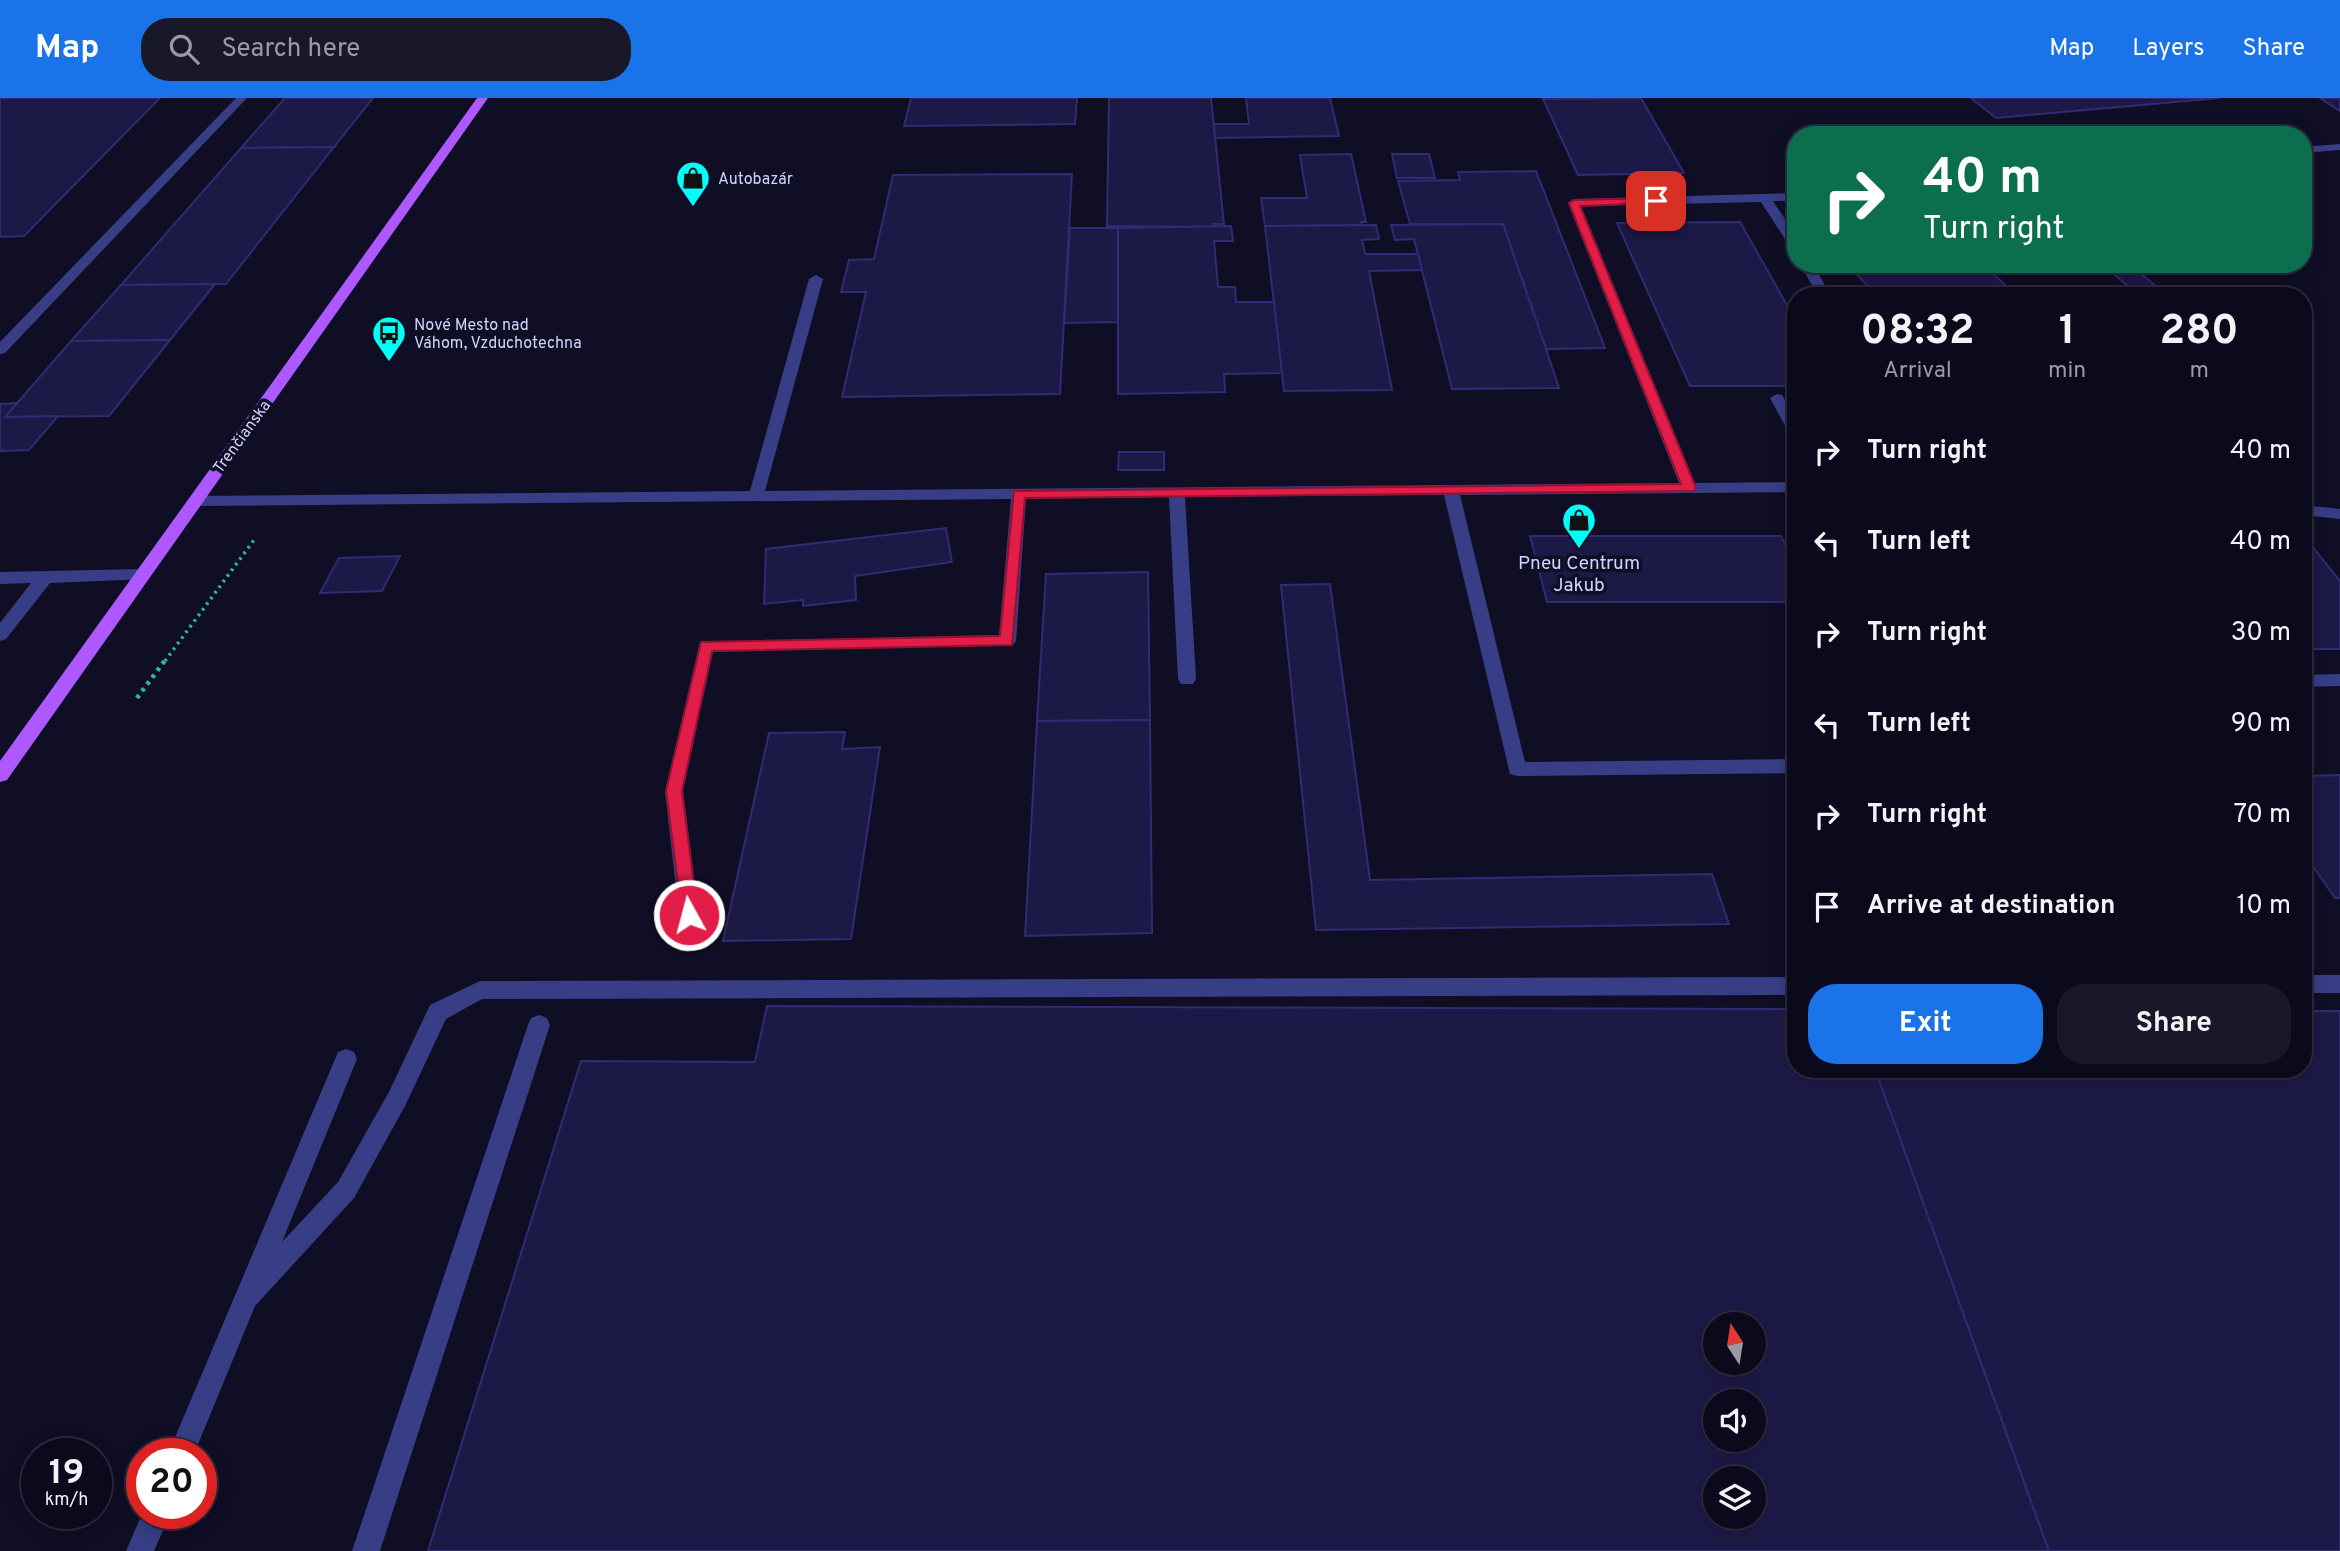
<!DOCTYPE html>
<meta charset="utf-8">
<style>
:root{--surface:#0b0a1c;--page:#191829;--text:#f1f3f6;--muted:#9a9aa3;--line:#2b2b3b;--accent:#1a73e8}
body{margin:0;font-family:Overpass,sans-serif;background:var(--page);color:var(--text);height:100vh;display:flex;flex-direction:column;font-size:26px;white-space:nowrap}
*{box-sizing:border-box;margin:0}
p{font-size:23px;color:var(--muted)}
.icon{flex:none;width:38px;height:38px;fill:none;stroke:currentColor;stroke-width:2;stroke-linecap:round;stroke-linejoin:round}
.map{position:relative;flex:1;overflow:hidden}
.drawer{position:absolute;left:1787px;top:189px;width:525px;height:791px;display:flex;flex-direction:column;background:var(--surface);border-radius:28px;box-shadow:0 4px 18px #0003,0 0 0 2px var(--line)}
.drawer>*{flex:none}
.top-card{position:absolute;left:1787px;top:28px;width:525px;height:147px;border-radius:28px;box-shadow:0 4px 18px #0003,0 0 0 2px var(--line);background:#0b6e4f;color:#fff;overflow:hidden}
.needle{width:46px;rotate:348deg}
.controls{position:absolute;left:1703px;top:1214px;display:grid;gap:14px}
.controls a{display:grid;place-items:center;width:63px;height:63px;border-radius:50%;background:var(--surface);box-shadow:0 4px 18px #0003,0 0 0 2px var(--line);font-size:35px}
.speed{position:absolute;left:21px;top:1340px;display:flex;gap:14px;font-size:35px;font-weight:700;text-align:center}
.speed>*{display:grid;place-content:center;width:91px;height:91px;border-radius:50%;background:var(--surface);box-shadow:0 4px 18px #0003,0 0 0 2px var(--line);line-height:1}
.speed small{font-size:18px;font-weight:400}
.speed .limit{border:10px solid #d22;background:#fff;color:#111}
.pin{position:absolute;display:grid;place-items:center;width:60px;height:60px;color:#fff;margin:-30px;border-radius:14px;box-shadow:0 4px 10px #0006}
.me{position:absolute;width:77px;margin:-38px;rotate:353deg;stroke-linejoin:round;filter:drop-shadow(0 0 5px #0008)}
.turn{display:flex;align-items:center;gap:24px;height:147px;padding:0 21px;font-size:32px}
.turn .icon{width:91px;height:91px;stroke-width:2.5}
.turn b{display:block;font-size:49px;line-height:60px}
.eta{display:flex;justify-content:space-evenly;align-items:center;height:119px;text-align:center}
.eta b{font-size:42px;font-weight:700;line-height:49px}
.action{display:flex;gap:14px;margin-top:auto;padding:14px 21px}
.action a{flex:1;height:80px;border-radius:28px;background:var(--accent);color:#fff;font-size:28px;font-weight:700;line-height:80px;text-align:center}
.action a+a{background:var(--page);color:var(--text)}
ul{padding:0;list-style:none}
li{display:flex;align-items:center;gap:21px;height:91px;padding:0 21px}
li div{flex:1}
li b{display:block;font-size:26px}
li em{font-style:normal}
header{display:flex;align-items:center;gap:42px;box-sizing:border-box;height:98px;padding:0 35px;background:var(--accent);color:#fff}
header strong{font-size:33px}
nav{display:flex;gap:38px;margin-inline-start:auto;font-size:24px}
.search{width:490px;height:63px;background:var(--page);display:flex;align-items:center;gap:18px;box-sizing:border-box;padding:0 24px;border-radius:28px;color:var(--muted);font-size:26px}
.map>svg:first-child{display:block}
.building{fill:#1d1946;stroke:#302b73;stroke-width:2;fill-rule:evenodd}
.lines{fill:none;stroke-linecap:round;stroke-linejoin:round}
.path-far1{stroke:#2bb9a0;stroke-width:3.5;stroke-dasharray:2.5 4.5;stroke-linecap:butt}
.path{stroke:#2bb9a0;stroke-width:4.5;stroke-dasharray:3.5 5;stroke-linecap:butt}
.service{fill:#383e85;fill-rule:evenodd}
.primary{fill:#ad59ff;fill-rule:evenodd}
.route{fill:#e11d48;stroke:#92132f;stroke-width:2}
.labels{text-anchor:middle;stroke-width:7;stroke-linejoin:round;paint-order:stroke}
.far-poi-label{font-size:16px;fill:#d2d2ff;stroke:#0f0e25;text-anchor:start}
.far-street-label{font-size:16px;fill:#d2d2ff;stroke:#0f0e25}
.poi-label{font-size:19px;fill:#d2d2ff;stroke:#0f0e25}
</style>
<header>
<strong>Map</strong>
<div class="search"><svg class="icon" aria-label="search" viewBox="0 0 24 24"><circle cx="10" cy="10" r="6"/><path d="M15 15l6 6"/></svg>Search here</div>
<nav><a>Map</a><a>Layers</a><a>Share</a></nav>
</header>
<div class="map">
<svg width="2340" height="1453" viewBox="0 0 2340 1453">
<rect width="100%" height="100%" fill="#0f0e25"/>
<g class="building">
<path d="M0,0H160L24,138L0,139Z"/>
<path d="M285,0H373L334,49L241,50Z"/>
<path d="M911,0H1077L1075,26L904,28Z"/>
<path d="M1109,0H1211L1224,126H1213V129L1107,128Z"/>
<path d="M1246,0H1330L1339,38L1215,40L1214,26H1249Z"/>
<path d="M1641,0L1684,75L1578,77L1543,1Z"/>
<path d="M1971,0H2220L1996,20Z"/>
<path d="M2320,0H2340V13Z"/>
<path d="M334,49L226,186L121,187L241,50Z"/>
<path d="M1351,56L1366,124H1361L1362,127L1265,128L1261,100H1307L1300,57Z"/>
<path d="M1392,56H1429L1435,80H1397Z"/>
<path d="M1536,73L1605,250L1546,251L1503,126H1410L1398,83L1460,82L1458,74Z"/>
<path d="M1072,76L1060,296L842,299L866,194H841L849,162L874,161L893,77Z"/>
<path d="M1740,124L1796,223V288H1690L1617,125Z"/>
<path d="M1503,126L1546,251L1559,290L1452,291L1414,141L1395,142L1391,127Z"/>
<path d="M1376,127L1379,141L1362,142L1365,156H1418L1422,172L1369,173L1392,292L1284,293L1265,128Z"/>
<path d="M1231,128L1233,143H1214L1218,189H1235L1236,204H1274L1282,275L1224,276L1225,294L1118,296V130Z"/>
<path d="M1070,130H1118V224L1064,225Z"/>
<path d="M1847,166H1983L2017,198H1877Z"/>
<path d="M2129,166L2157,189L2133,192L2104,168Z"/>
<path d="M215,186L170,242L71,243L121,187Z"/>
<path d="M170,242L109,318L5,319L71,243Z"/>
<path d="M17,305L5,319L58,318L29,352L0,353V306Z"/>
<path d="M1119,354H1164V372H1118Z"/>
<path d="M946,430L952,464L855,478L856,502L803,508V502L764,506L766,451Z"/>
<path d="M2303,437L2340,483V551H2303Z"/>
<path d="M1530,438H1781L1796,470V504H1547Z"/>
<path d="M400,458L382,493L320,495L339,460Z"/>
<path d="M1148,474L1150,622L1037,623L1046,476Z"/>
<path d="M1330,486L1370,782L1712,776L1729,826L1316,832L1281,487Z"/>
<path d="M1150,622L1152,835L1025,838L1037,623Z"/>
<path d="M845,634L842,651L880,649L851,841L723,843L769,635Z"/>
<path d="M2340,677V800H2335L2303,754V678Z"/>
<path d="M767,908L1796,911V971H1875L2049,1453H428L581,963L755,964ZM1715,1227H1754V1265H1715ZM1715,1304H1754V1342H1715ZM1715,1381H1754V1419H1715Z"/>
<path d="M2303,913H2340V1453H2049L1875,971H2303Z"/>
</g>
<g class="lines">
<path class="path-far1" d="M165,563L254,442"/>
<path class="path" d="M137,600L166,561"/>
<g class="service">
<path d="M236,0H247L5,255L0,256V244Z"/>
<path d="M2340,46V52L2303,55V49Z"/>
<path d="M1796,95V103H1773L1796,138V153L1792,152L1761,104L1581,108L1695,385L1796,384V394L1460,397L1525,664L1796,661V675L1517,678L1510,676L1444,397L1185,399L1196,581L1193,586H1181L1178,581L1169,399L1026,401L1016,543L1013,547L713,554L683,693L699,817L696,823L689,826L682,823L679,817L665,693L700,544L999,537L1011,401L195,408L187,403L195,398L750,393L809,181L816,177L823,181L765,393L1679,385L1568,105L1574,101Z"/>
<path d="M1800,166H1813L1831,198H1818Z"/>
<path d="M1777,296L1782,297L1796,321V339L1789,335L1770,300Z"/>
<path d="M2303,407L2340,411V421L2303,417Z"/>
<path d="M142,471L148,473L150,477L148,481L50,485L6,541L0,543V525L31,485L0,486V474Z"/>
<path d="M2340,576V588L2303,589V577Z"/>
<rect x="2303" y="877" width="37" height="18"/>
<path d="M1796,879V897L482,901L446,921L405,1008L354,1100L255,1208L194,1356H168L338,954L346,951L354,954L357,961L282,1144L338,1084L389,994L430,907L480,883Z"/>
<path d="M539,917L547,920L550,927L380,1453H352L528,927L531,920Z"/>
<path d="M142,1416H170L154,1453H126Z"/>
</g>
<path class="primary" d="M477,0H488L7,682L0,684V663Z"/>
</g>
<path class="route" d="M1656,100L1660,101V105L1580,108L1696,390L1694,393L1025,400L1012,547L712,553L682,693L698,817L695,822H683L666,693L701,544L1000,538L1014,393L1681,386L1569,105L1574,102Z"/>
<defs>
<g id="shop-pin" transform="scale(1.75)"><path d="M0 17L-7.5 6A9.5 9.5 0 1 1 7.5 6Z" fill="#00fdf8" stroke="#0f0e25"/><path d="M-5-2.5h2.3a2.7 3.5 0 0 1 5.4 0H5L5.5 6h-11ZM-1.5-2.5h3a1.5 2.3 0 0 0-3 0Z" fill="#111"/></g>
<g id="bus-pin" transform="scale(1.75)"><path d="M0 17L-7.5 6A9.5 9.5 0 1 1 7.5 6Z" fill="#00fdf8" stroke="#0f0e25"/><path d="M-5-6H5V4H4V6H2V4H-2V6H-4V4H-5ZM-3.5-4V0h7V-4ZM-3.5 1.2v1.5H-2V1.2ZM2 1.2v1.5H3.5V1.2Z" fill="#111"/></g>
</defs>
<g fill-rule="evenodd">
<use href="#shop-pin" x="693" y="80"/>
<use href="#bus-pin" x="389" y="235"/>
<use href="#shop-pin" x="1579" y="422"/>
</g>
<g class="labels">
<g class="far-poi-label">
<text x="718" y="86">Autobazár</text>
<text x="414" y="232">Nové Mesto nad<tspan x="414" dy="18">Váhom, Vzduchotechna</tspan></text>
</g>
<g class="far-street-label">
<text transform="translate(241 338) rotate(-54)" y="6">Trenčianska</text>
</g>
<g class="poi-label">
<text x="1579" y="471">Pneu Centrum<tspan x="1579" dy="22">Jakub</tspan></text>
</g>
</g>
</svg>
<div class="controls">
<a><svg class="needle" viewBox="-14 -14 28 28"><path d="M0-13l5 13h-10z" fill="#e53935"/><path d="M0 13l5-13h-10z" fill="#9a9aa3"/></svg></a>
<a><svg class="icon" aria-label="sound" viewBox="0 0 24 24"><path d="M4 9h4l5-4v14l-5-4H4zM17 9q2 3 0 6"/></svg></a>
<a><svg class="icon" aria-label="layers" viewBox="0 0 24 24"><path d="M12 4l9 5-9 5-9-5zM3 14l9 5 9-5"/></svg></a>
</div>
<div class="speed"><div>19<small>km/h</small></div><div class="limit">20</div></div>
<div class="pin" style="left:1656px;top:103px;background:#d93025"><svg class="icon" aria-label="arrive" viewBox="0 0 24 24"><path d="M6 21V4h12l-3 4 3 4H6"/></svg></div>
<svg class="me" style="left:689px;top:817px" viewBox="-20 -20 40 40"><circle r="17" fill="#e11d48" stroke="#fff" stroke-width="3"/><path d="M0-11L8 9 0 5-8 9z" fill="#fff"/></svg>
<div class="top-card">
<div class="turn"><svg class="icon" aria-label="right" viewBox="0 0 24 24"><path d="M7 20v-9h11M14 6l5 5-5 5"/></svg><div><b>40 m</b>Turn right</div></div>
</div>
<section class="drawer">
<div class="eta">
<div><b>08:32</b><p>Arrival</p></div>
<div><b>1</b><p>min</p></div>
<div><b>280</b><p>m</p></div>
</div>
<ul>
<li><svg class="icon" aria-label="right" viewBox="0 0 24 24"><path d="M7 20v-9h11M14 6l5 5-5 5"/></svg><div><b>Turn right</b></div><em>40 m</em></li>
<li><svg class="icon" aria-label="left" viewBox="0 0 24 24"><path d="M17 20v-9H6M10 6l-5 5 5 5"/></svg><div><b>Turn left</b></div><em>40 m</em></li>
<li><svg class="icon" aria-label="right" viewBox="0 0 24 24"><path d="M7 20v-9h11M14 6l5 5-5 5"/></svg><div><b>Turn right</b></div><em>30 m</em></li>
<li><svg class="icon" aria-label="left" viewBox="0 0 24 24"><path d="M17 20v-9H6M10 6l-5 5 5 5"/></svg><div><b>Turn left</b></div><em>90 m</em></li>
<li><svg class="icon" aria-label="right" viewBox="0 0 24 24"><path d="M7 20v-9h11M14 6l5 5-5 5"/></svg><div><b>Turn right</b></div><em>70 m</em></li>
<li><svg class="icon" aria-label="arrive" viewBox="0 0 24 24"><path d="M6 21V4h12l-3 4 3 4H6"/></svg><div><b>Arrive at destination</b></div><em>10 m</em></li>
</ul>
<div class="action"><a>Exit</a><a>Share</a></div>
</section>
</div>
